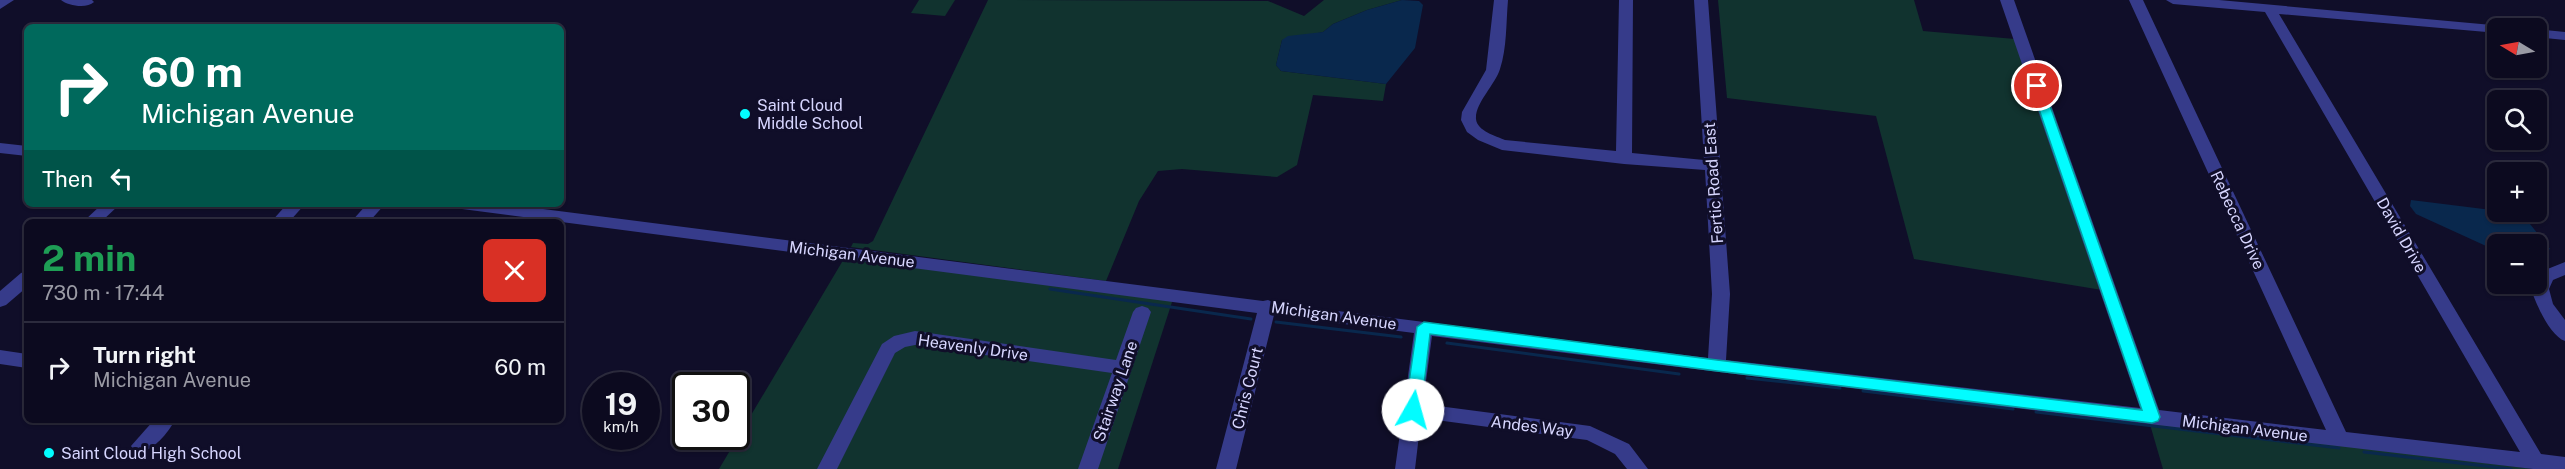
<!DOCTYPE html>
<meta charset="utf-8">
<style>
:root{--surface:#0c0a1f;--page:#1a182c;--text:#f1f3f6;--muted:#9a9aa4;--line:#2c2b3d}
body{margin:0;font-family:"Public Sans",sans-serif;background:var(--page);color:var(--text);height:100vh;display:flex;flex-direction:column;font-size:22px;white-space:nowrap}
*{box-sizing:border-box;margin:0}
p{font-size:20px;color:var(--muted)}
.icon{flex:none;width:33px;height:33px;fill:none;stroke:currentColor;stroke-width:2;stroke-linecap:round;stroke-linejoin:round}
.map{position:relative;flex:1;overflow:hidden}
.sheet{position:absolute;left:24px;top:219px;width:540px;height:204px;display:flex;flex-direction:column;background:var(--surface);border-radius:9px;box-shadow:0 2px 4px #0004,0 0 0 2px var(--line)}
.sheet>*{flex:none}
.top-card{position:absolute;left:24px;top:24px;width:540px;height:183px;border-radius:9px;box-shadow:0 2px 4px #0004,0 0 0 2px var(--line);background:#00695c;color:#fff;overflow:hidden}
.needle{width:39px;rotate:280deg}
.tools{position:absolute;left:2487px;top:18px;display:grid;gap:12px}
.tools a{display:grid;place-items:center;width:60px;height:60px;border-radius:9px;background:var(--surface);box-shadow:0 2px 4px #0004,0 0 0 2px var(--line);font-size:30px}
.speed{position:absolute;left:582px;top:372px;display:flex;gap:12px;font-size:30px;font-weight:700;text-align:center}
.speed>*{display:grid;place-content:center;width:78px;height:78px;border-radius:50%;background:var(--surface);box-shadow:0 2px 4px #0004,0 0 0 2px var(--line);line-height:1}
.speed small{font-size:15px;font-weight:400}
.speed .limit{border:3px solid #111;border-radius:9px;background:#fff;color:#111}
.pin{position:absolute;display:grid;place-items:center;width:51px;height:51px;color:#fff;margin:-26px;border:3px solid #fff;border-radius:50%;box-shadow:0 2px 6px #0007}
.me{position:absolute;width:66px;margin:-33px;rotate:7deg;stroke-linejoin:round;filter:drop-shadow(0 0 4px #0008)}
.turn{display:flex;align-items:center;gap:21px;height:126px;padding:0 18px;font-size:27px}
.turn .icon{width:78px;height:78px;stroke-width:2.5}
.turn b{display:block;font-size:42px;line-height:51px}
.then{display:flex;align-items:center;height:57px;padding:0 18px;background:#0003;gap:12px;font-size:22px}
.round{display:grid;place-items:center;flex:none;width:63px;height:63px;border-radius:9px;background:var(--page)}
.head{display:flex;align-items:center;justify-content:space-between;height:102px;padding:0 18px}
h1{font-size:36px;font-weight:700;line-height:45px;color:#1e9e55}
ul{padding:0;list-style:none}
li{display:flex;align-items:center;gap:18px;height:90px;padding:0 18px;border-top:2px solid var(--line)}
li div{flex:1}
li b{display:block;font-size:22px}
li em{font-style:normal}
.map>svg:first-child{display:block}
.green{fill:#11332f}
.water{fill:#09284d}
.lines{fill:none;stroke-linecap:round;stroke-linejoin:round}
.stream{stroke:#09284d;stroke-width:3}
.minor{fill:#363b8a;fill-rule:evenodd}
.route{fill:#02fcff;stroke:#01a4a6;stroke-width:1.5}
.poi-dot{fill:#02fcff;stroke:#100e29;stroke-width:2}
.labels{text-anchor:middle;stroke-width:6;stroke-linejoin:round;paint-order:stroke}
.poi-label{font-size:16px;fill:#d7d6ff;stroke:#100e29;text-anchor:start}
.street-label{font-size:16px;fill:#d7d6ff;stroke:#100e29}
</style>
<div class="map">
<svg width="2565" height="469" viewBox="0 0 2565 469">
<rect width="100%" height="100%" fill="#100e29"/>
<g class="green">
<path d="M919,0H955L945,16L911,13Z"/>
<path d="M988,0L1268,1L1304,16L1324,0H1402L1367,10L1333,24L1323,32L1282,40L1276,65L1281,71L1386,84L1383,101L1313,95L1297,165L1277,177L1182,169L1158,171L1139,201L1106,281L851,247L853,243L868,244L873,241Z"/>
<path d="M1718,0H1914L1923,31L2015,39L2102,290L1914,259L1876,116L1727,98Z"/>
<path d="M845,257L1173,299L1118,469H719Z"/>
<path d="M2149,421L2534,469H2163Z"/>
</g>
<g class="water">
<path d="M1402,0L1419,1L1423,5L1415,48L1386,84L1281,71L1276,65L1282,40L1288,36L1323,32L1333,24L1367,10Z"/>
<path d="M2411,200L2516,213L2526,219L2550,249L2537,255L2536,244H2498L2497,251L2416,214L2410,206Z"/>
</g>
<g class="lines">
<g class="stream">
<path d="M1050,289L1251,319"/>
<path d="M1276,322L1401,337"/>
<path d="M1447,343L1679,374"/>
<path d="M1747,378L1840,388"/>
<path d="M1863,391L2013,409"/>
<path d="M2036,412L2339,448"/>
<path d="M2364,452L2511,469"/>
</g>
<g class="minor">
<path d="M0,0H14L0,9Z"/>
<path d="M61,0H92L94,2C87,9 68,6 61,0Z"/>
<path d="M1494,0H1508C1506,23 1507,48 1500,69C1495,85 1475,103 1476,119C1477,131 1496,136 1505,140L1616,151L1619,0H1633L1632,153L1704,160L1694,0H1708L1730,294L1726,360L2140,408L2000,0H2014L2159,410L2326,430L2129,0H2143L2346,432L2520,452L2265,12L2173,4L2166,0H2219L2503,26L2505,28H2498V33L2279,14L2541,454L2565,457V469H2533C2166,426 1799,383 1432,336L1423,404L1590,426L1629,444L1648,469H1627L1615,454L1587,440L1421,418L1415,469H1395L1414,333L1274,315L1236,469H1216L1257,313L462,209L456,208L454,204H504L1263,301L1268,300L1275,303L1708,358L1712,294L1705,170L1624,164L1502,150L1478,140L1467,132L1461,120L1462,112L1486,70Z"/>
<path d="M2536,29L2565,32V40L2536,37Z"/>
<path d="M0,143L27,146V156L0,153Z"/>
<path d="M102,204H120L101,222H83Z"/>
<path d="M287,204H305L289,222H271Z"/>
<path d="M367,204H385L369,222H351Z"/>
<path d="M2565,262V275L2553,280L2549,289L2553,304L2565,320V341C2550,336 2536,304 2531,289L2534,284H2536L2540,272Z"/>
<path d="M27,271V287L6,305L0,307V291L21,273Z"/>
<path d="M1142,306L1148,308L1151,312L1098,469H1078L1112,373L915,345L905,347L895,353L837,469H817L882,344L894,336L915,331L1116,360L1133,312L1136,308Z"/>
<path d="M0,350L27,354V368L0,364Z"/>
<path d="M154,420H175C168,433 150,456 134,451L131,446Z"/>
</g>
</g>
<path class="route" d="M2037,82L2043,86L2160,417L2158,421L2152,423L1717,371L1430,334L1421,410L1419,414H1408L1405,410L1417,327L1424,322L1717,360L2142,410L2031,86Z"/>
<g class="poi-dot">
<circle cx="745" cy="114" r="6"/>
<circle cx="49" cy="453" r="6"/>
</g>
<g class="labels">
<g class="poi-label">
<text x="757" y="111">Saint Cloud<tspan x="757" dy="18">Middle School</tspan></text>
<text x="61" y="459">Saint Cloud High School</text>
</g>
<g class="street-label">
<text transform="translate(1713 183) rotate(-94)" y="6">Fertic Road East</text>
<text transform="translate(2238 220) rotate(65)" y="6">Rebecca Drive</text>
<text transform="translate(2402 235) rotate(60)" y="6">David Drive</text>
<text transform="translate(852 254) rotate(7)" y="6">Michigan Avenue</text>
<text transform="translate(1334 315) rotate(8)" y="6">Michigan Avenue</text>
<text transform="translate(973 347) rotate(8)" y="6">Heavenly Drive</text>
<text transform="translate(1247 388) rotate(-76)" y="6">Chris Court</text>
<text transform="translate(1115 391) rotate(-71)" y="6">Stairway Lane</text>
<text transform="translate(1532 426) rotate(7)" y="6">Andes Way</text>
<text transform="translate(2245 428) rotate(7)" y="6">Michigan Avenue</text>
</g>
</g>
</svg>
<div class="tools">
<a><svg class="needle" viewBox="-14 -14 28 28"><path d="M0-13l5 13h-10z" fill="#e53935"/><path d="M0 13l5-13h-10z" fill="#9a9aa4"/></svg></a>
<a><svg class="icon" aria-label="search" viewBox="0 0 24 24"><circle cx="10" cy="10" r="6"/><path d="M15 15l6 6"/></svg></a>
<a>+</a>
<a>−</a>
</div>
<div class="speed"><div>19<small>km/h</small></div><div class="limit">30</div></div>
<div class="pin" style="left:2037px;top:86px;background:#d93025"><svg class="icon" aria-label="arrive" viewBox="0 0 24 24"><path d="M6 21V4h12l-3 4 3 4H6"/></svg></div>
<svg class="me" style="left:1413px;top:410px" viewBox="-20 -20 40 40"><circle r="19" fill="#fff"/><path d="M0-13L10 11 0 6-10 11z" fill="#02fcff"/></svg>
<div class="top-card">
<div class="turn"><svg class="icon" aria-label="right" viewBox="0 0 24 24"><path d="M7 20v-9h11M14 6l5 5-5 5"/></svg><div><b>60 m</b>Michigan Avenue</div></div>
<div class="then">Then<svg class="icon" aria-label="left" viewBox="0 0 24 24"><path d="M17 20v-9H6M10 6l-5 5 5 5"/></svg></div>
</div>
<section class="sheet">
<div class="head"><div><h1>2 min</h1><p>730 m · 17:44</p></div><a class="round" style="background:#d93025;color:#fff"><svg class="icon" aria-label="close" viewBox="0 0 24 24"><path d="M6 6l12 12M18 6L6 18"/></svg></a></div>
<ul>
<li><svg class="icon" aria-label="right" viewBox="0 0 24 24"><path d="M7 20v-9h11M14 6l5 5-5 5"/></svg><div><b>Turn right</b><p>Michigan Avenue</p></div><em>60 m</em></li>
</ul>
</section>
</div>
